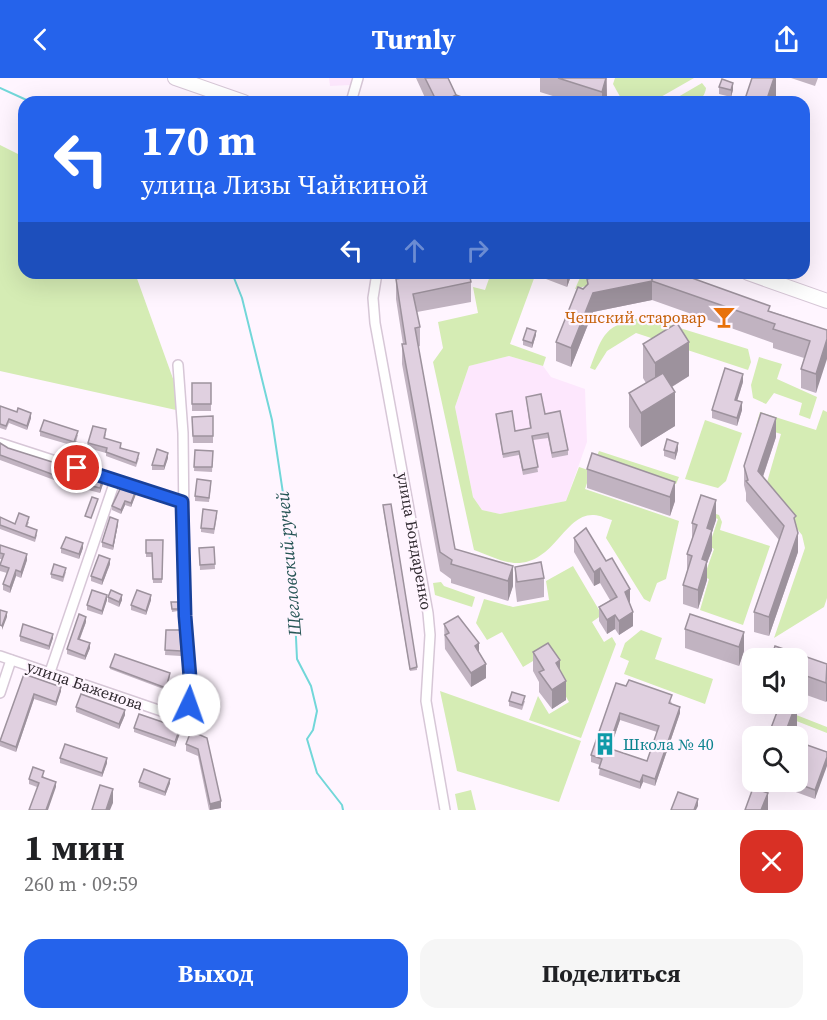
<!DOCTYPE html>
<html lang="ru">
<meta charset="utf-8">
<style>
:root{--surface:#fff;--page:#f6f6f6;--text:#202124;--muted:#757577;--accent:#2563eb}
body{margin:0;font-family:"Source Serif 4",serif;background:var(--page);color:var(--text);height:100vh;display:flex;flex-direction:column;font-size:22px;white-space:nowrap}
*{box-sizing:border-box;margin:0}
p{font-size:20px;color:var(--muted)}
.icon{flex:none;width:33px;height:33px;fill:none;stroke:currentColor;stroke-width:2;stroke-linecap:round;stroke-linejoin:round}
.map{position:relative;height:732px;overflow:hidden}
.side{display:flex;flex-direction:column;background:var(--surface);flex:1}
.side>*{flex:none}
.guide{position:absolute;left:18px;top:18px;width:792px;height:183px;border-radius:18px;box-shadow:0 6px 24px #0002;background:#2563eb;color:#fff;overflow:hidden}
.buttons{position:absolute;left:742px;top:570px;display:grid;gap:12px}
.buttons a{display:grid;place-items:center;width:66px;height:66px;border-radius:12px;background:var(--surface);box-shadow:0 6px 24px #0002;font-size:30px}
.pin{position:absolute;display:grid;place-items:center;width:51px;height:51px;color:#fff;margin:-26px;border:3px solid #fff;border-radius:50%;box-shadow:0 2px 6px #0007}
.me{position:absolute;width:66px;margin:-33px;rotate:3deg;stroke-linejoin:round;filter:drop-shadow(0 0 4px #0008)}
.turn{display:flex;align-items:center;gap:21px;height:126px;padding:0 24px;font-size:27px}
.turn .icon{width:78px;height:78px;stroke-width:2.5}
.turn b{display:block;font-size:42px;line-height:51px}
.lanes{display:flex;align-items:center;height:57px;padding:0 24px;background:#0003;justify-content:center;gap:30px;direction:ltr}
.lanes .off{opacity:.35}
.round{display:grid;place-items:center;flex:none;width:63px;height:63px;border-radius:18px;background:var(--page)}
.overview{display:flex;align-items:center;justify-content:space-between;height:102px;padding:0 24px}
h1{font-size:36px;font-weight:700;line-height:45px}
.primary-button{display:flex;gap:12px;margin-top:auto;padding:12px 24px}
.primary-button a{flex:1;height:69px;border-radius:18px;background:var(--accent);color:#fff;font-size:24px;font-weight:700;line-height:69px;text-align:center}
.primary-button a+a{background:var(--page);color:var(--text)}
header{display:flex;justify-content:space-between;align-items:center;height:78px;padding:0 24px;background:var(--accent);color:#fff;font-size:27px;font-weight:700}
.map>svg:first-child{display:block}
.built{fill:#fde7fd}
.green{fill:#d5ecb4}
.lines{fill:none;stroke-linecap:round;stroke-linejoin:round}
.stream{stroke:#72d7d9;stroke-width:2}
.street-casing{stroke:#d7c7d7;stroke-width:12}
.secondary-casing{stroke:#d7c7d7;stroke-width:16}
.street{stroke:#fff;stroke-width:9}
.secondary{stroke:#fff;stroke-width:14}
.wall{fill:#c1b3c1;fill-rule:evenodd}
.shaded-wall{fill:#9d929d}
.building{fill:#e0d0e0;stroke:#9d929d;stroke-width:1.5;fill-rule:evenodd}
.route-casing{stroke:#184099;stroke-width:15}
.route{stroke:#2563eb;stroke-width:10}
.labels{text-anchor:middle;stroke-width:4.5;stroke-linejoin:round;paint-order:stroke}
.food-label{font-size:16px;fill:#c56008;stroke:#fff5ff;text-anchor:end}
.street-label{font-size:16px;fill:#312b31;stroke:#fff5ff}
.culture-label{font-size:16px;fill:#0d838f;stroke:#fff5ff;text-anchor:start}
.water-label{font-size:18px;font-style:italic;fill:#275556;stroke:#fff5ff}
</style>
<header><svg class="icon" aria-label="back" viewBox="0 0 24 24"><path d="M15 5l-7 7 7 7"/></svg>Turnly<svg class="icon" aria-label="share" viewBox="0 0 24 24"><path d="M12 15V3M7 8l5-5 5 5M5 13v7h14v-7"/></svg></header>
<div class="map">
<svg width="827" height="732" viewBox="0 0 827 732">
<rect width="100%" height="100%" fill="#fff5ff"/>
<g class="built">
<path d="M329,0H352L351,7L330,8Z"/>
<path d="M509,278L543,288L551,299L585,311L587,364L566,423L500,436L482,432L473,419L455,329L469,288Z"/>
</g>
<g class="green">
<path d="M615,0H694L652,24H623L613,6Z"/>
<path d="M702,5L706,10C704,24 694,24 682,24L678,19Z"/>
<path d="M0,67L24,79V195H135L185,334L0,293Z"/>
<path d="M491,195H536L510,266L546,279L543,288L509,278L469,288L455,329L473,419L482,432L500,436L566,423L579,389L591,393L585,411L679,443L666,501L657,505L650,524L644,521L606,460L612,442C607,441 600,437 594,437C564,435 555,487 514,485C501,484 486,476 474,472L433,284L443,270L438,244L478,235L473,209L485,212Z"/>
<path d="M582,195H633L575,211Z"/>
<path d="M644,239L748,271L751,284L748,292L636,255L607,273L595,292L590,290C604,254 604,248 644,239Z"/>
<path d="M759,279L782,286L777,301L817,319L810,341L799,337L802,325L774,315L766,326L753,320L751,307Z"/>
<path d="M823,332L827,334V520L824,529L774,560L805,470L802,457L765,411L781,356L756,348L760,334L816,352Z"/>
<path d="M705,342L742,355L726,403L718,410L685,401Z"/>
<path d="M599,373L679,399L676,406L596,380Z"/>
<path d="M704,432L719,437L722,444L720,452L770,468L743,547L700,532L709,501L704,499L714,471L709,468L718,441L703,436Z"/>
<path d="M573,488L602,537L592,544L604,564L612,559L616,566L581,660L529,642L538,618L549,636L569,624L559,606L548,574L523,589L502,554L487,562L476,545L484,521L513,529L549,522L546,503Z"/>
<path d="M441,504L444,508L475,519L472,529L435,517L433,505Z"/>
<path d="M641,552L662,560L655,581L713,601L705,626L624,596L629,583L620,579L625,565Z"/>
<path d="M753,610V626H782L781,631L827,649V655L748,624Z"/>
<path d="M440,613L581,663L559,724L457,693Z"/>
<path d="M471,712L476,732H458L455,716Z"/>
</g>
<g class="lines">
<g class="stream">
<path d="M0,10L31,24"/>
<path d="M232,195L242,220L272,342L292,475L297,581L311,608L317,633L313,652L307,661L317,695L342,727L343,732"/>
</g>
<g class="street-casing">
<g id="street">
<path d="M351,24L358,0"/>
<path d="M377,195L373,220L375,245L428,535L430,557L426,623L445,732"/>
<path d="M0,365L182,424"/>
<path d="M0,578L170,636H181L189,627L191,612L185,538L183,355L178,287"/>
<path d="M50,594L115,403"/>
<path d="M0,615L11,582"/>
</g>
</g>
<g class="secondary-casing">
<g id="secondary">
<path d="M175,0L244,24"/>
<path d="M748,195L827,223"/>
</g>
</g>
<use href="#street" class="street"/>
<use href="#secondary" class="secondary"/>
</g>
<g class="wall">
<path d="M416,0H448L456,17L475,24H427Z"/>
<path d="M540,0H607V18L605,24H572L540,14Z"/>
<path d="M791,0H818L815,8Z"/>
<path d="M719,9L733,12L731,19L719,16Z"/>
<path d="M546,195H572L567,209L546,201Z"/>
<path d="M396,201L471,204V224L417,234L420,249V268L418,269L455,471L513,488V508L508,523L451,505V501L440,493L402,286V266H403L396,221Z"/>
<path d="M587,201L652,202L770,233L827,252L816,315L801,310V291L804,280L773,270V265L652,222L593,234L571,289L556,283V264L583,211L587,207Z"/>
<path d="M536,257L532,270L523,267V262Z"/>
<path d="M643,266L689,298L672,309L675,348L641,369L629,349V315L646,305L643,300Z"/>
<path d="M743,304L737,322L742,332L737,348L712,340V332Z"/>
<rect x="192" y="305" width="19" height="28"/>
<path d="M526,319L545,336L568,372V377L552,380L548,360L533,362L538,394L523,397L519,377L503,380L496,336L515,353L530,350Z"/>
<path d="M0,328L31,340L27,352L9,345L6,352L0,350Z"/>
<path d="M192,339L213,358V365H193Z"/>
<path d="M40,353L78,357L76,364L88,367V365L106,356L105,360L139,380L136,389L106,378V375L88,370L87,378L73,375L74,368L40,358Z"/>
<path d="M776,359L763,399L796,446L798,474L769,558L754,554V534L779,462L746,423V415L744,407V388Z"/>
<path d="M0,365L8,370L103,406L100,415L65,406L0,382Z"/>
<path d="M195,372L213,373L212,394L194,393Z"/>
<path d="M664,372H678L675,382L664,378Z"/>
<path d="M168,380L164,392H152V387Z"/>
<path d="M587,391L675,404V423L670,438L587,410Z"/>
<path d="M211,407L209,424L195,423V418Z"/>
<path d="M136,416L131,429L125,427L121,436L112,432V428Z"/>
<path d="M383,430L417,589V592L410,593Z"/>
<path d="M217,438L214,456L201,454V450Z"/>
<path d="M0,439L15,446L29,444L27,449L37,457L35,464L0,451Z"/>
<path d="M716,442L712,454V472L707,485V502L698,531L683,526V507L687,494V476L692,462V445Z"/>
<path d="M118,446L113,472L102,469V464Z"/>
<path d="M574,460L630,525H629L633,548L619,557L615,551L607,556L599,543V529L610,522L600,505L594,508L574,474Z"/>
<path d="M146,462H163L162,505H153L152,479H146Z"/>
<path d="M0,467L27,482L21,500L16,498L10,515L3,512V506L7,495L0,493V487L2,481H0Z"/>
<path d="M214,469L215,491L200,492L199,470Z"/>
<path d="M61,470H83L79,481L61,475Z"/>
<path d="M110,486L102,507L91,503V498Z"/>
<path d="M515,489L544,500V519L517,524L515,508Z"/>
<path d="M66,494L63,504L51,500V496Z"/>
<path d="M108,519L122,522L119,529L108,524Z"/>
<path d="M107,522L102,537L87,532V527Z"/>
<path d="M151,522L146,537L131,532V527Z"/>
<path d="M171,524H178V533L172,534Z"/>
<path d="M86,544L80,561L90,570L85,582L67,576V571Z"/>
<path d="M444,546L479,575L486,600L471,609L445,571Z"/>
<path d="M685,551L744,554V573L739,588L685,570Z"/>
<path d="M166,552L181,573V578L165,577Z"/>
<path d="M20,558L53,560L49,572L20,563Z"/>
<path d="M533,574L566,622L552,631L539,614V604L533,593Z"/>
<path d="M798,580L827,586L826,624L798,614Z"/>
<path d="M110,589L170,598L166,612L110,591Z"/>
<path d="M24,596L61,613L56,628L34,621L16,674L0,668V663Z"/>
<path d="M616,605L672,624L671,625L680,635L655,708L643,704L640,711L599,697L600,687L591,684V677ZM620,642L657,654L647,683L610,671Z"/>
<path d="M509,623H525L522,632L509,628Z"/>
<path d="M76,629L125,637L119,651L76,634Z"/>
<path d="M134,650L180,655L175,669L134,654Z"/>
<path d="M191,653L221,730L209,732L198,678L186,673V666Z"/>
<path d="M827,674L815,721L793,713V704Z"/>
<path d="M60,680L107,685L102,699L60,685Z"/>
<path d="M44,698L43,700L56,709H37L29,706V701Z"/>
<path d="M139,704L170,705L165,718L139,709Z"/>
<path d="M760,704H777L774,712L760,707Z"/>
</g>
<g class="shaded-wall">
<path d="M606,0L607,18L605,24H602V14Z"/>
<path d="M774,0H776V21L775,24H766Z"/>
<path d="M733,5V12L731,19V12Z"/>
<path d="M456,17V24H442Z"/>
<path d="M806,93V119L804,125V98Z"/>
<path d="M567,195H572L567,209Z"/>
<path d="M652,203V222L593,234L571,289V270L593,215Z"/>
<path d="M536,253V257L532,270V265Z"/>
<path d="M827,261V281L816,315V296Z"/>
<path d="M689,264V298L655,319V285Z"/>
<path d="M743,296V304L735,330V322Z"/>
<path d="M675,314V348L641,369V335Z"/>
<path d="M742,324V332L737,348V340Z"/>
<path d="M31,335V340L27,352V348Z"/>
<path d="M776,340V359L758,413V393Z"/>
<path d="M678,365V372L675,382V375Z"/>
<path d="M168,375V380L164,392V388Z"/>
<path d="M103,400V406L100,415V410Z"/>
<path d="M675,404V423L670,438V419Z"/>
<path d="M136,412V416L131,429V425Z"/>
<path d="M716,422V442L712,454V472L707,485V502L698,531V512L707,450Z"/>
<path d="M125,423V427L121,436V432Z"/>
<path d="M118,442V446L113,472V468Z"/>
<path d="M798,455V474L769,558V539Z"/>
<path d="M83,465V470L79,481V476Z"/>
<path d="M27,476V482L21,500V494Z"/>
<path d="M110,481V486L102,507V502Z"/>
<path d="M513,488V508L508,523V503Z"/>
<path d="M600,490V505L594,508V494Z"/>
<path d="M16,492V498L10,515V509Z"/>
<path d="M630,511V525L625,528V514Z"/>
<path d="M107,517V522L102,537V533Z"/>
<path d="M122,517V522L119,529V524Z"/>
<path d="M151,517V522L146,537V533Z"/>
<path d="M7,534V539L2,552V548Z"/>
<path d="M633,534V548L619,557V543Z"/>
<path d="M615,537V551L607,556V542Z"/>
<path d="M86,539V544L78,565V561Z"/>
<path d="M744,554V573L739,588V569Z"/>
<path d="M53,556V560L49,572V568Z"/>
<path d="M90,565V570L85,582V578Z"/>
<path d="M479,565V579L475,568Z"/>
<path d="M560,582V602L556,585Z"/>
<path d="M486,586V600L471,609V595Z"/>
<path d="M566,603V622L552,631V612Z"/>
<path d="M827,603V623L826,624V605Z"/>
<path d="M61,609V613L56,628V624Z"/>
<path d="M34,616V621L16,674V669Z"/>
<path d="M796,626H797V649L794,658H784Z"/>
<path d="M680,629V635L655,708V701Z"/>
<path d="M125,632V637L119,651V646Z"/>
<path d="M620,635V642L608,677V670Z"/>
<path d="M180,650V655L175,669V664Z"/>
<path d="M827,679V688L815,721V712Z"/>
<path d="M107,680V685L102,699V695Z"/>
<path d="M643,697V704L640,711V704Z"/>
<path d="M170,701V705L165,718V714Z"/>
<path d="M56,704V709L48,732H46Z"/>
<path d="M774,704H777L774,712Z"/>
<path d="M113,711V725L110,732H106Z"/>
<path d="M768,715V732H761Z"/>
<path d="M698,721V728L696,732H694Z"/>
<path d="M221,723V730L210,732V726Z"/>
</g>
<g class="building">
<path d="M425,0H448L456,17L442,24H437Z"/>
<path d="M558,0H606L602,14Z"/>
<path d="M752,0H774L766,24H744Z"/>
<path d="M722,1L733,5L731,12L719,9Z"/>
<path d="M456,17L475,24H453Z"/>
<path d="M429,195H469L471,204L413,216L420,249L415,250L455,471L513,488L508,503L451,486L452,482L440,474L402,266H406L396,201Z"/>
<path d="M614,195H650L652,202L655,195H678L770,228L768,233L827,252V261L816,296L801,291L810,263L773,251L775,246L652,203L593,215L571,270L556,264L578,209L583,211L588,206L587,201Z"/>
<path d="M677,245L689,264L655,285L643,266Z"/>
<path d="M527,250L536,253L532,265L523,262Z"/>
<path d="M725,290L743,296L735,322L742,324L737,340L712,332Z"/>
<path d="M663,295L675,314L641,335L629,315Z"/>
<rect x="192" y="305" width="19" height="21"/>
<path d="M541,316L545,336L560,333L568,372L552,375L548,355L532,358L538,389L523,392L519,373L503,376L496,336L512,333L515,353L531,350L526,319Z"/>
<path d="M0,328L17,334L18,330L31,335L27,348L9,341L6,348L0,346Z"/>
<path d="M761,335L776,340L758,393L796,438L794,440L798,455L769,539L754,534L784,448L746,403L748,402L744,388Z"/>
<path d="M213,338V358H193L192,339Z"/>
<path d="M44,342L78,353L74,364L40,353Z"/>
<path d="M93,348L106,351L104,360L121,365L120,370L139,375L136,385L106,374L107,370L88,365Z"/>
<path d="M667,361L678,365L675,375L664,372Z"/>
<path d="M75,364L88,367L87,374L73,370Z"/>
<path d="M0,365L8,370L103,400L100,410L65,401L0,377Z"/>
<path d="M157,371L168,375L164,388L152,387Z"/>
<path d="M195,372L213,373L212,389H194Z"/>
<path d="M592,375L675,404L670,419L587,391Z"/>
<path d="M197,401L211,403L209,420L195,418Z"/>
<path d="M122,407L136,412L131,425L125,423L121,432L112,428Z"/>
<path d="M701,417L716,422L707,450L712,452L702,481L707,483L698,512L683,507L692,478L687,476L697,447L692,445Z"/>
<path d="M92,419L98,421L91,440L85,438Z"/>
<path d="M391,426L417,589L410,591L383,427Z"/>
<path d="M203,431L217,433L214,451L201,450Z"/>
<path d="M19,435L29,439L26,448L37,452L35,460L0,447V439L15,446Z"/>
<path d="M110,439L118,442L113,468L102,464Z"/>
<path d="M586,450L606,483L612,480L630,511L625,514L633,534L619,543L615,537L607,542L599,529L617,519L600,490L594,494L574,460Z"/>
<path d="M66,459L83,465L79,476L61,470Z"/>
<path d="M146,462H163L162,501H153L152,475H146Z"/>
<path d="M0,467L27,476L21,494L16,492L10,509L3,506L9,490L0,487L4,476L0,475Z"/>
<path d="M214,469L215,486L200,487L199,470Z"/>
<path d="M99,477L110,481L102,502L91,498Z"/>
<path d="M541,484L544,500L517,504L515,489Z"/>
<path d="M54,486L66,490L63,499L51,496Z"/>
<path d="M92,512L107,517L102,533L87,527Z"/>
<path d="M111,512L122,517L119,524L108,519Z"/>
<path d="M137,512L151,517L146,533L131,527Z"/>
<path d="M171,524H178V531H172Z"/>
<path d="M0,532L7,534L2,548L0,547Z"/>
<path d="M79,536L86,539L78,561L90,565L85,578L67,571Z"/>
<path d="M690,536L744,554L739,569L685,551Z"/>
<path d="M458,538L479,565L475,568L486,586L471,595L445,557L449,555L444,546Z"/>
<path d="M23,546L53,556L49,568L20,558Z"/>
<path d="M166,552H180L181,573L165,572Z"/>
<path d="M548,565L560,582L556,585L566,603L552,612L539,594L544,592L533,574Z"/>
<path d="M775,568L827,586L826,605L798,595V580H771Z"/>
<path d="M115,576L170,595L166,610L110,589Z"/>
<path d="M24,596L61,609L56,624L34,616L16,669L0,663Z"/>
<path d="M629,602L672,617L669,625L680,629L655,701L643,697L640,704L599,690L602,681L591,677L616,605L626,608ZM620,635L659,648L647,683L608,670Z"/>
<path d="M512,614L525,618L522,627L509,623Z"/>
<path d="M81,616L125,632L119,646L76,629Z"/>
<path d="M780,626H796L784,658H768Z"/>
<path d="M139,636L180,650L175,664L134,650Z"/>
<path d="M191,653L207,660L221,723L210,726L198,671L186,666Z"/>
<path d="M65,666L107,680L102,695L60,680Z"/>
<path d="M807,667L827,674V679L815,712L793,704H798V691Z"/>
<path d="M33,689L44,693L42,699L56,704L46,732H29L39,705L29,701Z"/>
<path d="M144,691L170,701L165,714L139,704Z"/>
<path d="M100,707L113,711L106,732H92Z"/>
<path d="M753,710L768,715L761,732H745Z"/>
<path d="M678,714L698,721L694,732H671Z"/>
</g>
<g class="lines">
<g class="route-casing">
<path id="route" d="M77,390L182,424L185,538L191,612L189,627"/>
</g>
<use href="#route" class="route"/>
</g>
<defs>
<g id="bar-bare" transform="scale(1.8)"><path d="M-6-5H6L.8 .8V4.5H3.5V6h-7V4.5H-.8V.8Z" fill="#e8710a" stroke="#fff5ff" stroke-width="2.5" paint-order="stroke"/></g>
<g id="building-bare" transform="scale(1.8)"><path d="M-4-6H4V6H1V3H-1V6H-4ZM-2.5-4.3h1.7v1.8h-1.7ZM.8-4.3h1.7v1.8H.8ZM-2.5-1h1.7V.8h-1.7ZM.8-1h1.7V.8H.8Z" fill="#0f9aa8" stroke="#fff5ff" stroke-width="2.5" paint-order="stroke"/></g>
</defs>
<g fill-rule="evenodd">
<use href="#bar-bare" x="724" y="239"/>
<use href="#building-bare" x="605" y="666"/>
</g>
<g class="labels">
<g class="food-label">
<text x="706" y="245">Чешский старовар</text>
</g>
<g class="street-label">
<text transform="translate(415 463) rotate(80)" y="6">улица Бондаренко</text>
<text transform="translate(85 607) rotate(19)" y="6">улица Баженова</text>
</g>
<g class="culture-label">
<text x="623" y="672">Школа № 40</text>
</g>
<g class="water-label">
<text transform="translate(289 486) rotate(-95)" y="6">Щегловский ручей</text>
</g>
</g>
</svg>
<div class="buttons">
<a><svg class="icon" aria-label="sound" viewBox="0 0 24 24"><path d="M4 9h4l5-4v14l-5-4H4zM17 9q2 3 0 6"/></svg></a>
<a><svg class="icon" aria-label="search" viewBox="0 0 24 24"><circle cx="10" cy="10" r="6"/><path d="M15 15l6 6"/></svg></a>
</div>
<div class="pin" style="left:77px;top:390px;background:#d93025"><svg class="icon" aria-label="arrive" viewBox="0 0 24 24"><path d="M6 21V4h12l-3 4 3 4H6"/></svg></div>
<svg class="me" style="left:189px;top:627px" viewBox="-20 -20 40 40"><circle r="19" fill="#fff"/><path d="M0-13L10 11 0 6-10 11z" fill="#2563eb"/></svg>
<div class="guide">
<div class="turn"><svg class="icon" aria-label="left" viewBox="0 0 24 24"><path d="M17 20v-9H6M10 6l-5 5 5 5"/></svg><div><b>170 m</b>улица Лизы Чайкиной</div></div>
<div class="lanes"><svg class="icon" aria-label="left" viewBox="0 0 24 24"><path d="M17 20v-9H6M10 6l-5 5 5 5"/></svg><svg class="icon off" aria-label="ahead" viewBox="0 0 24 24"><path d="M12 20V5M6 11l6-6 6 6"/></svg><svg class="icon off" aria-label="right" viewBox="0 0 24 24"><path d="M7 20v-9h11M14 6l5 5-5 5"/></svg></div>
</div>
</div>
<section class="side">
<div class="overview"><div><h1>1 мин</h1><p>260 m · 09:59</p></div><a class="round" style="background:#d93025;color:#fff"><svg class="icon" aria-label="close" viewBox="0 0 24 24"><path d="M6 6l12 12M18 6L6 18"/></svg></a></div>
<div class="primary-button"><a>Выход</a><a>Поделиться</a></div>
</section>
